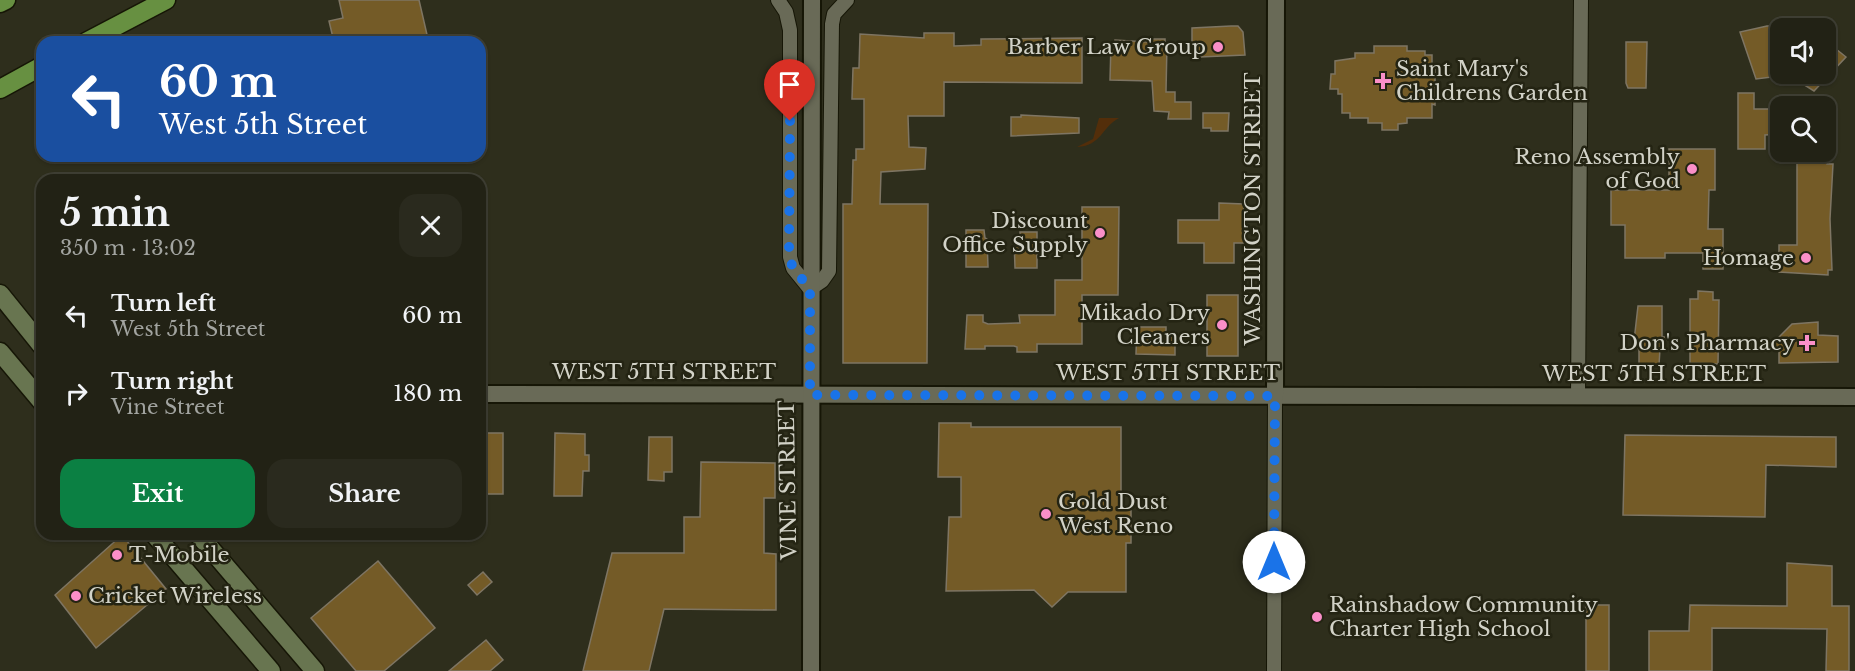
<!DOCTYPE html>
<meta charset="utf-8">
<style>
:root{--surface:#222215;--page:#2a2a1e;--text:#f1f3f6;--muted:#a2a4a0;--line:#3f3f34;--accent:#0b8043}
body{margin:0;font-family:"Libre Baskerville",serif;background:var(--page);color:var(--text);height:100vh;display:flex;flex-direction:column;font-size:22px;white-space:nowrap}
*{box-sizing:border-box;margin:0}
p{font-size:20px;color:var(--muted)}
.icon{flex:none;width:33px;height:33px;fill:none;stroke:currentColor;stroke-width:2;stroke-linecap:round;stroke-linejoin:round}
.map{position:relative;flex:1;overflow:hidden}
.details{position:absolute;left:36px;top:174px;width:450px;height:366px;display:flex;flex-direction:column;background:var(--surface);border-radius:18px;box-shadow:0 2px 4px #0004,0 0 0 2px var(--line)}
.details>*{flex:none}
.hud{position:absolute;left:36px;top:36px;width:450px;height:126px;border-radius:18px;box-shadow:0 2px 4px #0004,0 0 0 2px var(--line);background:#1a4fa0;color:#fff;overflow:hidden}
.controls{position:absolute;left:1770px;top:18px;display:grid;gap:12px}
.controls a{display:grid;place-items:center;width:66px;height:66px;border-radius:12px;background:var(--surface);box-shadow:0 2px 4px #0004,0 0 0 2px var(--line);font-size:30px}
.pin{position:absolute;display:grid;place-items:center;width:51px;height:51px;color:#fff;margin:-62px -26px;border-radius:50% 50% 50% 0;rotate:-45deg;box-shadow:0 0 6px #0007}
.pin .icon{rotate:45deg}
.me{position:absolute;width:66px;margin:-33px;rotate:0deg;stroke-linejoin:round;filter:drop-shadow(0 0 4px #0008)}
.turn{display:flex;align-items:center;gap:21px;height:126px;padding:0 24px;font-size:27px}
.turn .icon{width:78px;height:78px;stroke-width:2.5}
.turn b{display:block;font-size:42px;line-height:51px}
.round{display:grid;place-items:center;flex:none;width:63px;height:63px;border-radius:18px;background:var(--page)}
.summary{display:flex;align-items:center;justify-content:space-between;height:102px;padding:0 24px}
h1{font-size:36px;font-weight:700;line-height:45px}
.button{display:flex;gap:12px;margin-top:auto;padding:12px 24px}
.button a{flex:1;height:69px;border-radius:18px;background:var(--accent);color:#fff;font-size:24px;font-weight:700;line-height:69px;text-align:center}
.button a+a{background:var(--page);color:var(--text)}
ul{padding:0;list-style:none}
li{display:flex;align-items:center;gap:18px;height:78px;padding:0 24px}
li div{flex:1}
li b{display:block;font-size:22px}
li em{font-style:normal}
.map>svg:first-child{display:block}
.green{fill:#532e0a}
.building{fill:#745b27;stroke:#7e7563;stroke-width:1.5}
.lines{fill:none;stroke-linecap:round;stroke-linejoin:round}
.minor-casing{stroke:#161606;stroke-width:16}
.tertiary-casing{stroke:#161606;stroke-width:20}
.secondary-casing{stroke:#161606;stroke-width:21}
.motorway-casing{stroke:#161606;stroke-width:21}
.minor{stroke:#696a57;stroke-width:14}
.tertiary{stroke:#696a57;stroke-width:16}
.secondary{stroke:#687550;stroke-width:18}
.motorway{stroke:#679041;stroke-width:18}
.route{stroke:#1a73e8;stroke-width:10;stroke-dasharray:0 18}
.poi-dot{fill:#fa8fc8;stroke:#242413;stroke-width:2}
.labels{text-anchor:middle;stroke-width:5;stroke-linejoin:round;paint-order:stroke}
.poi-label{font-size:21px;fill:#d2d2c7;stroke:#242413;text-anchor:end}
.street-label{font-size:21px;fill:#d2d2c7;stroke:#242413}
</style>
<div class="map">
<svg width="1855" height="671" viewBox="0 0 1855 671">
<rect width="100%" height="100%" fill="#2e2e1c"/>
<path class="green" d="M1099,118H1119C1101,128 1101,146 1077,147L1093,139Z"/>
<g class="building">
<path d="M339,0H419L428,39L414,42H334L329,21L343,18Z"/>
<path d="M1231,26H1238L1243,32L1245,55L1200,57V52H1192V28Z"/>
<path d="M1767,26H1780V76L1756,79L1740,32Z"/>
<path d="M924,33H954V46L981,45V39L1082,38V83L944,82V116H908L909,147L926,148L925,169L881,172L880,204H928L927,363H843V204H852L853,160H856V149H864V99H852L853,68H859L860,34L924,38Z"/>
<path d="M1148,39H1165V44H1167L1166,92H1175V102H1191V119H1168L1169,112L1154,111L1152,81L1110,80L1111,44L1115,45V40L1148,42Z"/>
<path d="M1826,41L1846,57L1814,91L1787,74H1826Z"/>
<path d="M1626,42H1647L1646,88H1628L1626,83Z"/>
<path d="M1374,46H1407V51H1425V55H1432V68L1435,67V105L1432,104V118H1407V123L1398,124V130H1382V123H1368V118H1350V113H1342V94H1338V89H1330L1331,74H1335V61L1355,58V53H1374Z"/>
<path d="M1738,93H1754V109H1780V134L1765,135V149H1738Z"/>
<path d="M1203,113H1229L1228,131H1211V128H1203Z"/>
<path d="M1021,115L1079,118V133L1011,136V117H1021Z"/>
<path d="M1669,149H1715V190H1709L1708,229H1723V269H1703V253H1665V258H1625V225H1611V190H1669Z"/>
<path d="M1797,158H1828L1827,164H1833L1830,219L1832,270H1828V275L1779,272V245H1797Z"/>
<path d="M1219,203L1244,204V243H1234V263H1204V243H1178V220H1219Z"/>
<path d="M1082,207H1119L1118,295H1082V344H1037V352H1017V347L1014,346H985V349H965L967,315H983V322L988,324L1020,323L1019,315H1055V280H1082Z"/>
<path d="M966,230H984L985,238L987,239L988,267H966Z"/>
<path d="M1020,232H1037V268H1015L1014,239L1020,238Z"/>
<path d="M1698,291L1713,292V300H1719L1718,364L1690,363V299H1698Z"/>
<rect x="1207" y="295" width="31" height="61"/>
<path d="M1638,306H1662V337H1668L1660,349L1659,365H1639V350L1634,341Z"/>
<path d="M1818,322V335L1838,336V362L1779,363V347H1769L1792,324Z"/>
<path d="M1137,327H1166V332H1175V355L1136,354Z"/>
<path d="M939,423H971V427H1121V510H1131V543H1126V592H1068L1052,607L1034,590L946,591L949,517H961V477H938Z"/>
<rect x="480" y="433" width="23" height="61"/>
<path d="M555,433L585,434V455H589V471H583L582,496H554Z"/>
<path d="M1625,435L1836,437V467L1766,465L1765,517L1623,515Z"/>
<path d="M649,437H672V472H664V481L648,480Z"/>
<path d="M701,462L775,463V498H764V553L776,554V610L664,609L649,671H583L612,553H684V517H700Z"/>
<path d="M122,535L166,589L96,648L55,595Z"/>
<path d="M378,561L435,628L384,671H356L311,618Z"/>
<path d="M1787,563L1832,566V606H1849V671H1826L1827,629L1712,628V671H1649V631H1689L1690,605L1787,606Z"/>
<path d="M483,572L492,582L477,595L468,585Z"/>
<rect x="1586" y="605" width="23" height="66"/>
<path d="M486,640L503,660L490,671H449Z"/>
</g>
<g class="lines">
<g class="minor-casing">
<g id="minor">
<path d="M778,0L786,12L790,30V257L793,268L810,289L822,281L829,271L832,24L834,14L847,0"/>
<path d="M1578,396L1581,0"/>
<path d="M1274,671L1275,396"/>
</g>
</g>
<g class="tertiary-casing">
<g id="tertiary">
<path d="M480,394L1855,397"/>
<path d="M1275,396L1276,0"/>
<path d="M811,671L812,0"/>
</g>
</g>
<g class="secondary-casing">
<g id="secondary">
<path d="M0,294L42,346"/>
<path d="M0,352L42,402"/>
<path d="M154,534L271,671"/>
<path d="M198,534L315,671"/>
</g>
</g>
<g class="motorway-casing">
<g id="motorway">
<path d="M0,3L6,0"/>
<path d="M86,42L166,0"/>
<path d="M0,89L42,66"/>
</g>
</g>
<use href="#minor" class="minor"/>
<use href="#tertiary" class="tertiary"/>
<use href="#secondary" class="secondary"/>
<use href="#motorway" class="motorway"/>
</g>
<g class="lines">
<path class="route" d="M790,121L789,257L793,268L810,289V395L1275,396L1274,562"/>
</g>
<g class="poi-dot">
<circle cx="1218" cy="47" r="6"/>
<path d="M1380 72h6v6h6v6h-6v6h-6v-6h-6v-6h6z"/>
<circle cx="1692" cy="169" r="6"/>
<circle cx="1100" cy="233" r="6"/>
<circle cx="1806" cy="258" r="6"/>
<circle cx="1222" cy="325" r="6"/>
<path d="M1804 334h6v6h6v6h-6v6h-6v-6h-6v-6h6z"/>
<circle cx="1046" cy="514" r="6"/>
<circle cx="117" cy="555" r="6"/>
<circle cx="76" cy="596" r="6"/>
<circle cx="1317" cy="617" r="6"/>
</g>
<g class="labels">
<g class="poi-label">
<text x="1206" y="54">Barber Law Group</text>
<text x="1396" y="76" text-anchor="start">Saint Mary's<tspan x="1396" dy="24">Childrens Garden</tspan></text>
<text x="1680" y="164">Reno Assembly<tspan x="1680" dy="24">of God</tspan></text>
<text x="1088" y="228">Discount<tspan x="1088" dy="24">Office Supply</tspan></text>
<text x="1794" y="265">Homage</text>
<text x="1210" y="320">Mikado Dry<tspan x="1210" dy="24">Cleaners</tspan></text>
<text x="1795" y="350">Don's Pharmacy</text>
<text x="1058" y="509" text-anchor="start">Gold Dust<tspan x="1058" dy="24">West Reno</tspan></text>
<text x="129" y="562" text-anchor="start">T-Mobile</text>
<text x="88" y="603" text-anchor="start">Cricket Wireless</text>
<text x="1329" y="612" text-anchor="start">Rainshadow Community<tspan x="1329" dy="24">Charter High School</tspan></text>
</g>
<g class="street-label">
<text transform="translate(1253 209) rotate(-90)" y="7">WASHINGTON STREET</text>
<text x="664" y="379">WEST 5TH STREET</text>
<text x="1168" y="380">WEST 5TH STREET</text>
<text x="1654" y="381">WEST 5TH STREET</text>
<text transform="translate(788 480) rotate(-91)" y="7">VINE STREET</text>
</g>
</g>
</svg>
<div class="controls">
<a><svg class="icon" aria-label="sound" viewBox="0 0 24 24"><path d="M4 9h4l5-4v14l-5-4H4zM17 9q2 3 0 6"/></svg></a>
<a><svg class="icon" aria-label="search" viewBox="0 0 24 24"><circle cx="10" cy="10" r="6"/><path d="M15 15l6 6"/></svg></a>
</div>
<div class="pin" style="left:790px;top:121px;background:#d93025"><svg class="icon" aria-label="arrive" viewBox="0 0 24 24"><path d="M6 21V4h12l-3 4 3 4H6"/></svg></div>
<svg class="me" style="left:1274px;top:562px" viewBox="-20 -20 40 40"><circle r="19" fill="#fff"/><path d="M0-13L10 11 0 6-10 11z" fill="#1a73e8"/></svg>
<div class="hud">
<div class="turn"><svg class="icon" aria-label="left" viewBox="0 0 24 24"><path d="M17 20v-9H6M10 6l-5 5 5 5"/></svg><div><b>60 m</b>West 5th Street</div></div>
</div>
<section class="details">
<div class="summary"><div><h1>5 min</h1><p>350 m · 13:02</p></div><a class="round"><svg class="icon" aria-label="close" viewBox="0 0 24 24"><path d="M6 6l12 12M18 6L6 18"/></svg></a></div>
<ul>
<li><svg class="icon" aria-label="left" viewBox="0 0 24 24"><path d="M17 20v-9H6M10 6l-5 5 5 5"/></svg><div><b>Turn left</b><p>West 5th Street</p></div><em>60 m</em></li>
<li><svg class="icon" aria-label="right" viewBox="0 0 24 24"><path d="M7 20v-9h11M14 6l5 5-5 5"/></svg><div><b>Turn right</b><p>Vine Street</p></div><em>180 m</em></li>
</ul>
<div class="button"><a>Exit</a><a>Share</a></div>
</section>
</div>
